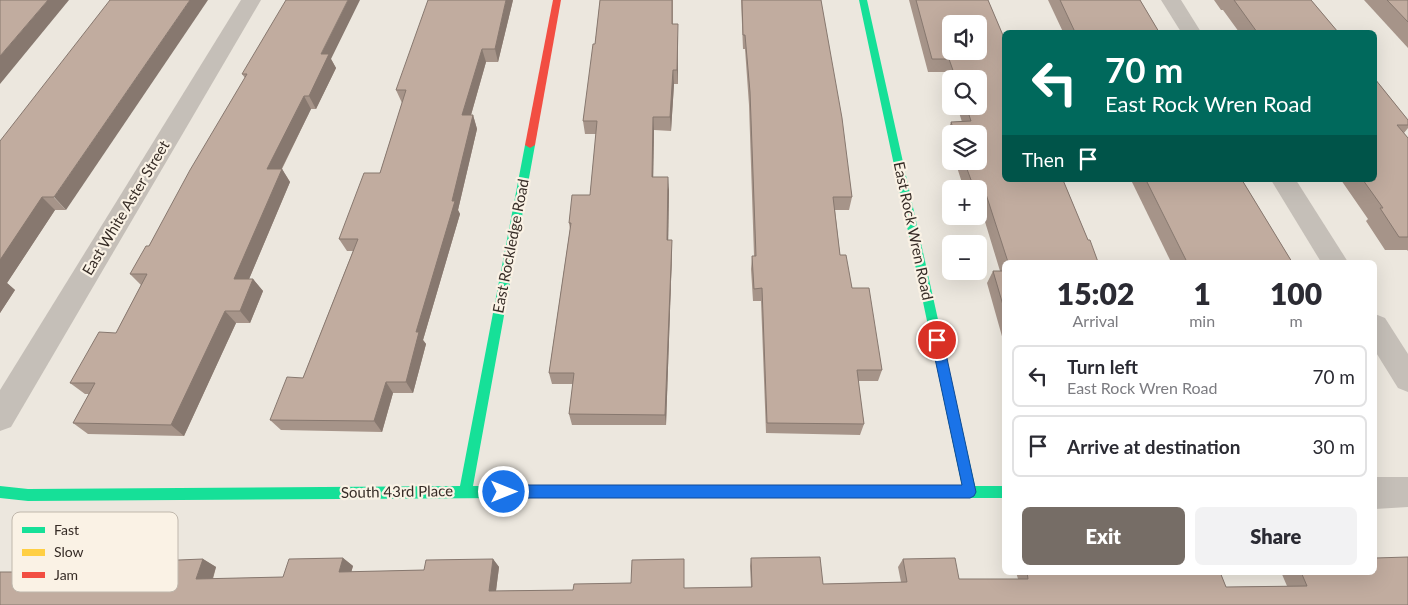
<!DOCTYPE html>
<meta charset="utf-8">
<style>
:root{--surface:#fff;--page:#f2f2f3;--text:#2b2b33;--muted:#7c7c81;--line:#e1e1e2;--accent:#766d66}
body{margin:0;font-family:Lato,sans-serif;background:var(--page);color:var(--text);height:100vh;display:flex;flex-direction:column;font-size:19px;white-space:nowrap}
*{box-sizing:border-box;margin:0}
p{font-size:16px;color:var(--muted)}
.icon{flex:none;width:28px;height:28px;fill:none;stroke:currentColor;stroke-width:2;stroke-linecap:round;stroke-linejoin:round}
.map{position:relative;flex:1;overflow:hidden}
.details{position:absolute;left:1002px;top:260px;width:375px;height:315px;display:flex;flex-direction:column;background:var(--surface);border-radius:8px;box-shadow:0 5px 20px #0002}
.details>*{flex:none}
.banner{position:absolute;left:1002px;top:30px;width:375px;height:152px;border-radius:8px;box-shadow:0 5px 20px #0002;background:#00695c;color:#fff;overflow:hidden}
.controls{position:absolute;left:942px;top:15px;display:grid;gap:10px}
.controls a{display:grid;place-items:center;width:45px;height:45px;border-radius:8px;background:var(--surface);box-shadow:0 5px 20px #0002;font-size:25px}
.pin{position:absolute;display:grid;place-items:center;width:42px;height:42px;color:#fff;margin:-21px;border:2px solid #fff;border-radius:50%;box-shadow:0 1px 5px #0007}
.me{position:absolute;width:55px;margin:-28px;rotate:90deg;stroke-linejoin:round;filter:drop-shadow(0 0 4px #0008)}
.turn{display:flex;align-items:center;gap:18px;height:105px;padding:0 20px;font-size:22px}
.turn .icon{width:65px;height:65px;stroke-width:2.5}
.turn b{display:block;font-size:35px;line-height:42px}
.then{display:flex;align-items:center;height:48px;padding:0 20px;background:#0003;gap:10px;font-size:19px}
.eta{display:flex;justify-content:space-evenly;align-items:center;height:85px;text-align:center}
.eta b{font-size:30px;font-weight:800;line-height:35px}
.button{display:flex;gap:10px;margin-top:auto;padding:10px 20px}
.button a{flex:1;height:58px;border-radius:8px;background:var(--accent);color:#fff;font-size:20px;font-weight:800;line-height:58px;text-align:center}
.button a+a{background:var(--page);color:var(--text)}
ul{padding:0;list-style:none}
li{display:flex;align-items:center;gap:15px;height:62px;margin:0 10px 8px;padding:0 10px;border:2px solid var(--line);border-radius:8px}
li div{flex:1}
li b{display:block;font-size:19px}
li em{font-style:normal}
.map>svg:first-child{display:block}
.lines{fill:none;stroke-linecap:round;stroke-linejoin:round}
.street{fill:#c5bfb8;fill-rule:evenodd}
.fast{fill:#16e098;fill-rule:evenodd}
.slow{fill:#ffcf43;fill-rule:evenodd}
.jam{fill:#f24e42;fill-rule:evenodd}
.wall{fill:#a69489}
.shaded-wall{fill:#87786f}
.building{fill:#c1ac9f;stroke:#87786f;fill-rule:evenodd}
.route{fill:#1a73e8;stroke:#114b97}
.labels{text-anchor:middle;stroke-width:4.5;stroke-linejoin:round;paint-order:stroke}
.street-label{font-size:15px;fill:#362c26;stroke:#faf2e5}
.key{fill:#faf2e5;stroke:#bfb7ac;stroke-width:1}
.key-label{font-size:14px;fill:#362c26}
</style>
<div class="map">
<svg width="1408" height="605" viewBox="0 0 1408 605">
<rect width="100%" height="100%" fill="#ece7de"/>
<g class="lines">
<g class="street">
<path d="M241,0H261L11,427L0,431V390Z"/>
<path d="M1161,0H1181L1201,32H1181Z"/>
<path d="M1271,180H1296L1348,262H1321Z"/>
<path d="M1375,314L1385,318L1408,354V392L1398,388L1375,351Z"/>
<path d="M1375,477H1408V507L1375,509Z"/>
</g>
<g class="fast">
<path d="M859,0H867L975,486H1005V498H747L742,496L740,492L742,488L747,486H962Z"/>
<path d="M530,142L535,145L473,486H510L515,488L517,492L515,496L510,498L28,501L0,498V486L28,489L460,486L525,145Z"/>
</g>
<path class="slow" d="M510,486H747L752,488L754,492L752,496L747,498H510L505,496L503,492L505,488Z"/>
<path class="jam" d="M553,0H561L535,145L530,148L525,145Z"/>
</g>
<g class="wall">
<path d="M513,0L498,62H486L471,115H473L477,129L458,210L460,214L423,340L426,344L413,393H393L382,432L281,430L270,420L303,378L353,251H347L339,239L380,173L402,103L396,90Z"/>
<path d="M600,0H673V24L678,38V84H674L671,131L654,130L653,177L669,190L668,240L672,253L666,425H572L569,414L573,384H552L549,373L570,229L569,223L590,195L596,134H585L583,121L595,44Z"/>
<path d="M741,0H821L852,197L849,210H835L840,255L882,370L878,381H858L864,424L860,435L766,433L761,301H753L751,269L752,256H754L749,105L745,49H743Z"/>
<path d="M909,0H988L1088,240L1098,262H1005V347L987,283L993,271H1000L979,202V189H964L955,161H979V134H951V150L946,135L951,122H962L957,106H979V79H951V91L945,72H928Z"/>
<path d="M1048,0H1140L1159,32H1063Z"/>
<path d="M1214,0H1311L1338,32H1239L1223,10H1221Z"/>
<path d="M1364,0H1408V48Z"/>
<path d="M331,59L336,68L316,109H311L282,169L290,182L249,279H253L263,291L250,323H236L184,436L88,434L73,423L89,394H85L70,383L116,333L141,285L130,274L149,246L245,78L242,74Z"/>
<path d="M1375,79L1408,120V128L1404,133L1408,138V251L1407,250H1385L1366,221L1368,219L1341,180H1375Z"/>
<path d="M0,141L66,210H55L7,283L15,290L0,313Z"/>
<path d="M1131,180H1242L1292,262H1171Z"/>
<path d="M343,558L353,566L351,572L424,570L493,559L499,567L496,591L573,590L631,583L684,559V588L751,587L750,566L751,558L823,584L901,582L898,567L903,559L959,579H1018L1016,572H1220L1226,587L1287,586L1281,572H1375L1408,605H0L13,572L86,561L103,569L93,590H142L203,559L216,567L213,579L283,577Z"/>
</g>
<g class="shaded-wall">
<path d="M48,0H69L0,84V56Z"/>
<path d="M190,0H208L66,210L54,197Z"/>
<path d="M348,0H360L331,59L336,68L316,109L309,96L321,54Z"/>
<path d="M506,0H513L498,62L495,49Z"/>
<path d="M678,24V84L677,70Z"/>
<path d="M482,49L486,62L467,129L462,115Z"/>
<path d="M673,70L674,84L671,131L670,117Z"/>
<path d="M304,96L311,109L275,182L267,169Z"/>
<path d="M473,115L477,129L458,210L460,214L423,340L426,344L413,393L406,382L416,332Z"/>
<path d="M653,117L654,130L653,190L652,177Z"/>
<path d="M282,169L290,182L244,291L234,279Z"/>
<path d="M668,177L669,190L668,253L667,240Z"/>
<path d="M42,197L55,210L7,283L15,290L0,313V260Z"/>
<path d="M672,240V253L666,425L665,415Z"/>
<path d="M253,279L263,291L250,323L240,311Z"/>
<path d="M225,311L236,323L184,436L171,425Z"/>
<path d="M386,382L393,393L382,432L374,421Z"/>
<path d="M343,558L353,566L349,580L339,572Z"/>
<path d="M203,559L216,567L210,587L196,579Z"/>
<path d="M493,559L499,567L495,598L489,591Z"/>
<path d="M86,561L103,569L90,597L72,590Z"/>
</g>
<g class="building">
<path d="M0,0H48L0,56Z"/>
<path d="M110,0H190L54,197H42L0,260V141Z"/>
<path d="M286,0H348L321,54H329L309,96H304L267,169H282L234,279H253L240,311H225L171,425L73,423L95,383H70L99,332L116,333L147,274H130L146,246H149L190,170L247,74H242Z"/>
<path d="M428,0H506L495,49H482L462,115H473L452,201H455L416,332H419L406,382H386L374,421L270,420L287,377L303,378L358,239H339L364,173H380L406,90H396Z"/>
<path d="M600,0H672V24H678L677,70H673L670,117H653L652,177H668L667,240H672L665,415L569,414L574,373H549L571,223H569L572,195H590L597,121H583L593,44H595Z"/>
<path d="M742,0H821L842,118L852,197H833L840,255H846L852,288H869L882,370H857L864,424L767,423L762,288L754,289L752,256H756L750,92L745,35H743Z"/>
<path d="M916,0H988L1005,40V180H1063L1088,240H1090L1098,262H1008L984,188H974L964,161H979V134H955L951,122L971,121L966,106H979V79H956L949,59H932ZM951,24H979V51H951Z"/>
<path d="M1060,0H1140L1159,32H1075Z"/>
<path d="M1234,0H1311L1338,32H1257Z"/>
<path d="M1387,0H1408V22Z"/>
<path d="M1375,79L1408,120V125H1397L1408,138V237H1399L1380,208H1383L1363,180H1375Z"/>
<path d="M1146,180H1242L1292,262H1187Z"/>
<path d="M993,271H1005V312Z"/>
<path d="M820,557L823,584L907,582L903,559L955,558L959,579H1028L1027,572H1220L1226,587L1307,586L1301,572H1375V558L1408,557V605H0V572H13L19,561H86L72,590H142L154,561L203,559L196,579L283,577L289,559L343,558L339,572L424,570L426,560L493,559L489,591L573,590L574,584L631,583L632,560L684,559V588L752,587L751,558Z"/>
</g>
<path class="route" d="M937,335L941,337L943,340L976,492L974,496L970,498H504L499,496L497,492L499,487L504,485H962L931,340L933,337Z"/>
<g class="labels">
<g class="street-label">
<text transform="translate(126 208) rotate(-59)" y="5">East White Aster Street</text>
<text transform="translate(913 231) rotate(78)" y="5">East Rock Wren Road</text>
<text transform="translate(511 246) rotate(-79)" y="5">East Rockledge Road</text>
<text transform="translate(397 492) rotate(-1)" y="5">South 43rd Place</text>
</g>
</g>
<rect x="12" y="512" width="166" height="80" rx="8" class="key"/>
<rect x="22" y="527" width="23" height="6" fill="#16e098"/>
<rect x="22" y="549" width="23" height="7" fill="#ffcf43"/>
<rect x="22" y="572" width="23" height="6" fill="#f24e42"/>
<g class="key-label">
<text x="54" y="535">Fast</text>
<text x="54" y="557">Slow</text>
<text x="54" y="580">Jam</text>
</g>
</svg>
<div class="controls">
<a><svg class="icon" aria-label="sound" viewBox="0 0 24 24"><path d="M4 9h4l5-4v14l-5-4H4zM17 9q2 3 0 6"/></svg></a>
<a><svg class="icon" aria-label="search" viewBox="0 0 24 24"><circle cx="10" cy="10" r="6"/><path d="M15 15l6 6"/></svg></a>
<a><svg class="icon" aria-label="layers" viewBox="0 0 24 24"><path d="M12 4l9 5-9 5-9-5zM3 14l9 5 9-5"/></svg></a>
<a>+</a>
<a>−</a>
</div>
<div class="pin" style="left:937px;top:340px;background:#d93025"><svg class="icon" aria-label="arrive" viewBox="0 0 24 24"><path d="M6 21V4h12l-3 4 3 4H6"/></svg></div>
<svg class="me" style="left:504px;top:492px" viewBox="-20 -20 40 40"><circle r="17" fill="#1a73e8" stroke="#fff" stroke-width="3"/><path d="M0-11L8 9 0 5-8 9z" fill="#fff"/></svg>
<div class="banner">
<div class="turn"><svg class="icon" aria-label="left" viewBox="0 0 24 24"><path d="M17 20v-9H6M10 6l-5 5 5 5"/></svg><div><b>70 m</b>East Rock Wren Road</div></div>
<div class="then">Then<svg class="icon" aria-label="arrive" viewBox="0 0 24 24"><path d="M6 21V4h12l-3 4 3 4H6"/></svg></div>
</div>
<section class="details">
<div class="eta">
<div><b>15:02</b><p>Arrival</p></div>
<div><b>1</b><p>min</p></div>
<div><b>100</b><p>m</p></div>
</div>
<ul>
<li><svg class="icon" aria-label="left" viewBox="0 0 24 24"><path d="M17 20v-9H6M10 6l-5 5 5 5"/></svg><div><b>Turn left</b><p>East Rock Wren Road</p></div><em>70 m</em></li>
<li><svg class="icon" aria-label="arrive" viewBox="0 0 24 24"><path d="M6 21V4h12l-3 4 3 4H6"/></svg><div><b>Arrive at destination</b></div><em>30 m</em></li>
</ul>
<div class="button"><a>Exit</a><a>Share</a></div>
</section>
</div>
